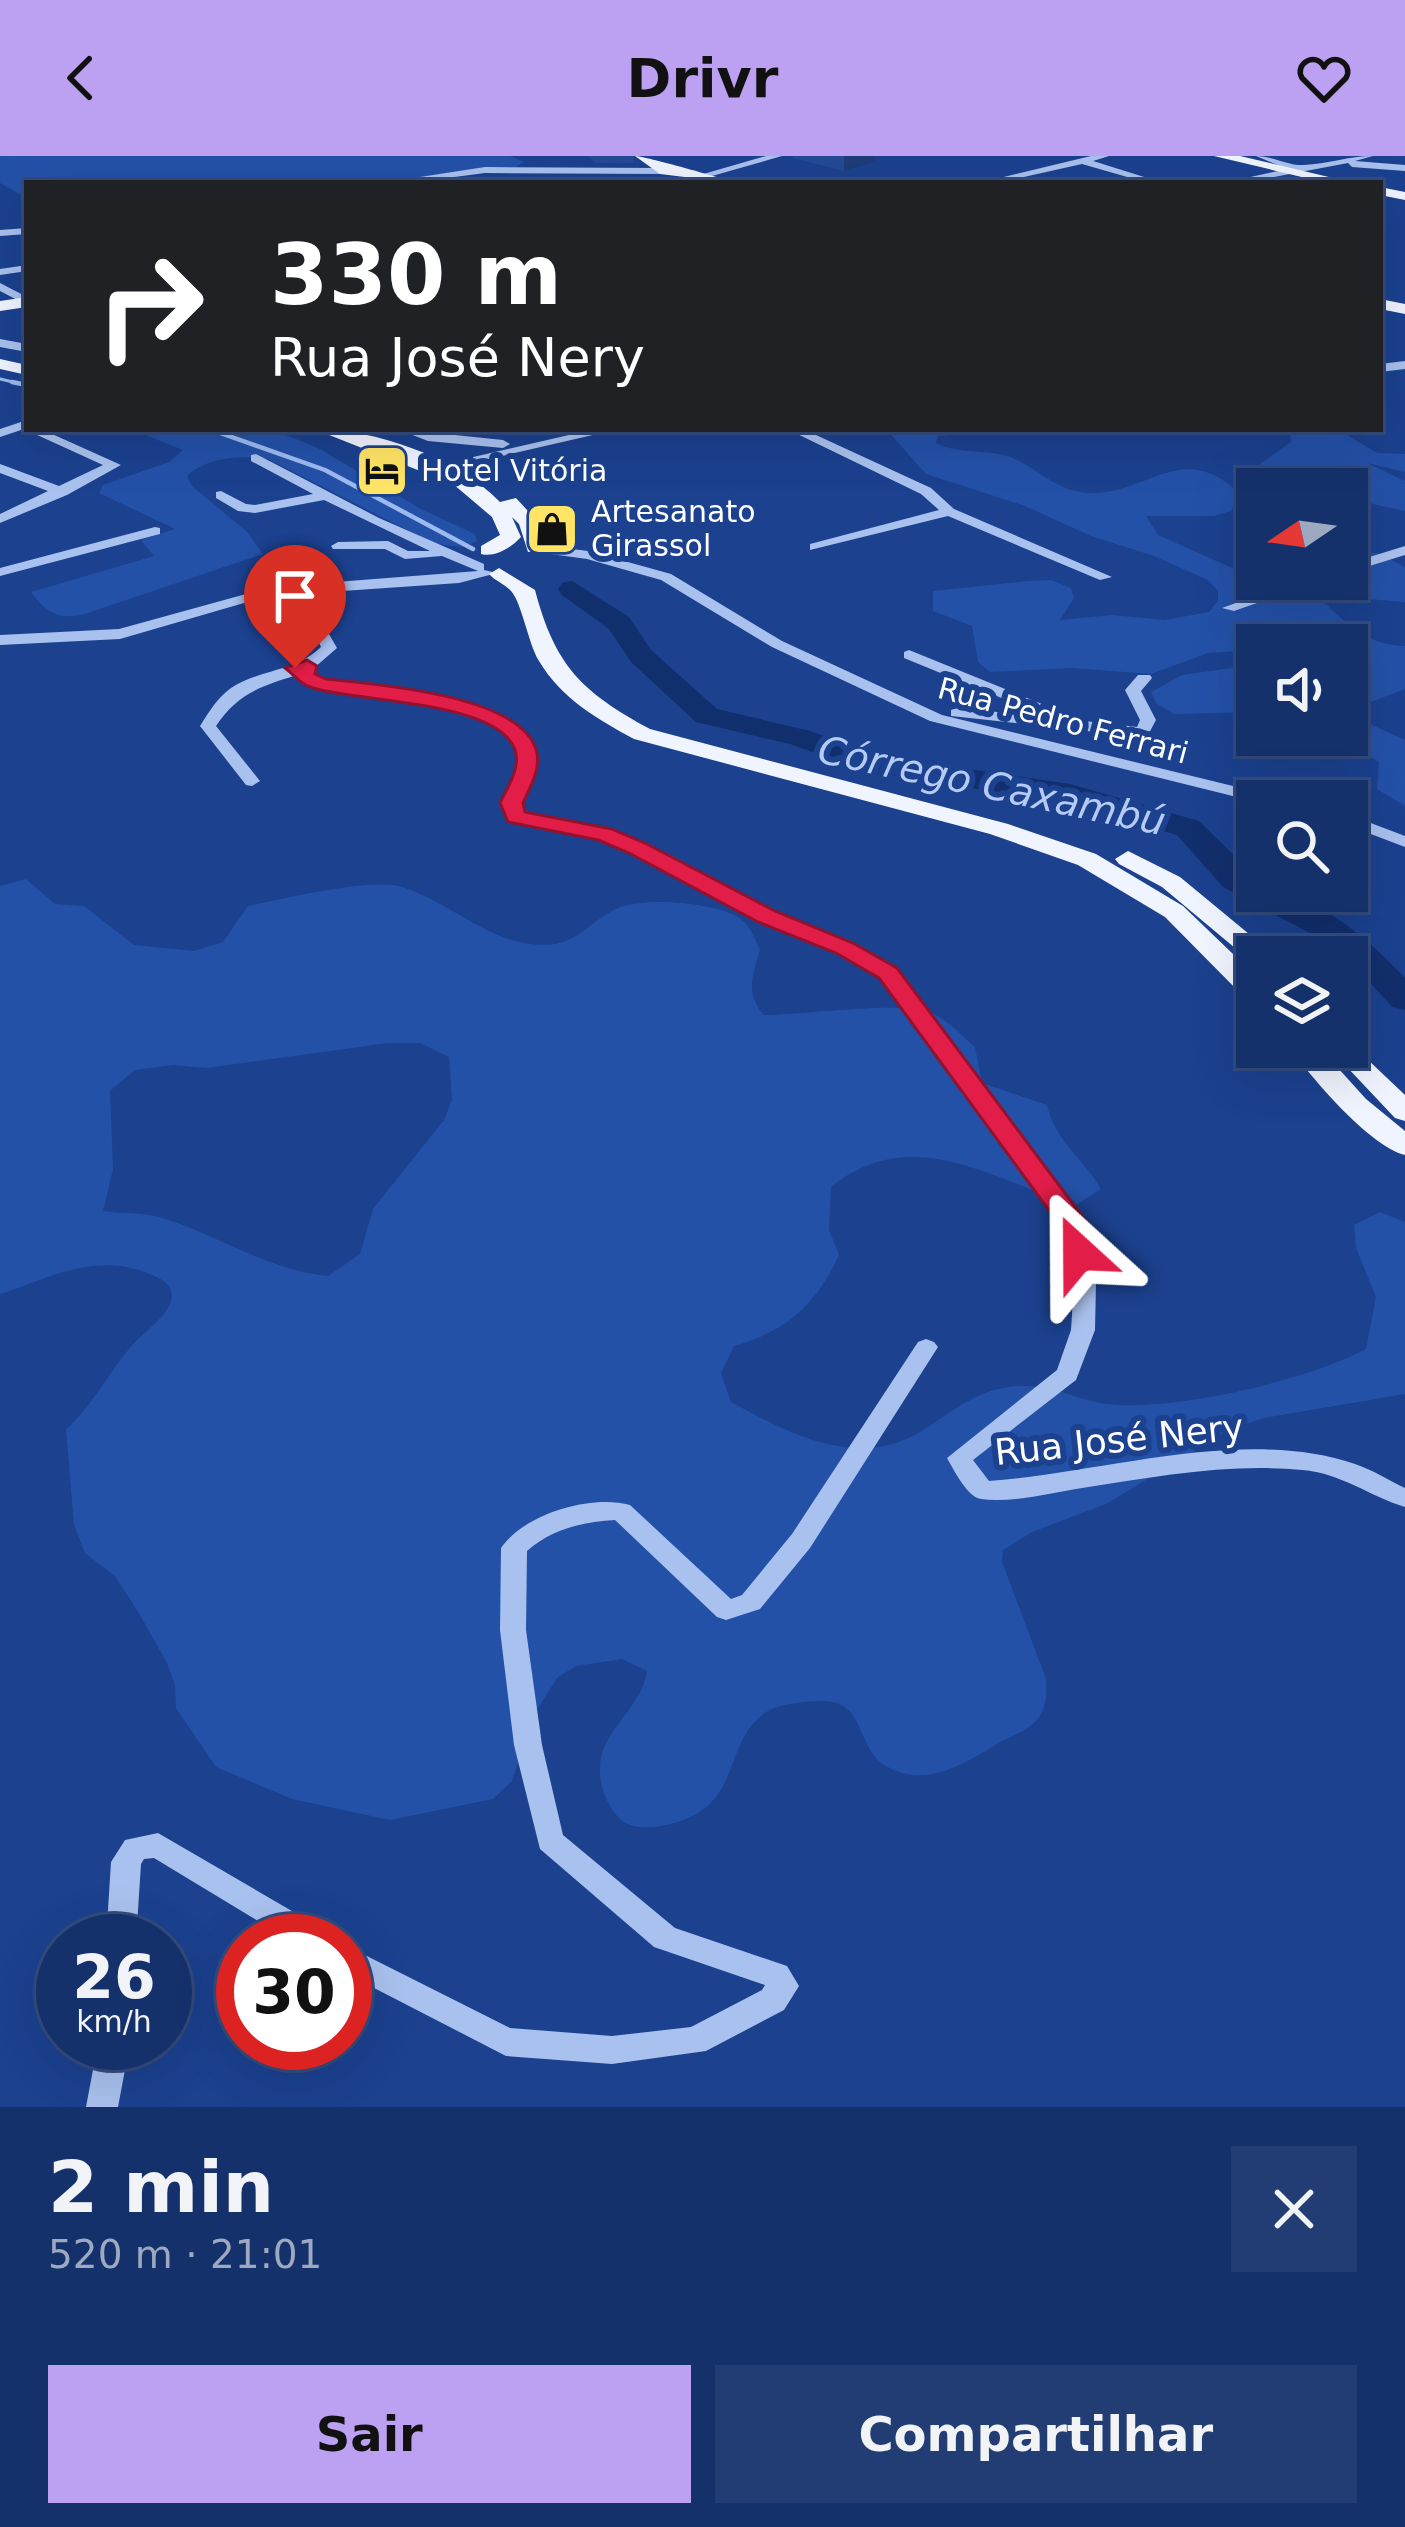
<!DOCTYPE html>
<html lang="pt">
<meta charset="utf-8">
<style>
:root{--surface:#14316b;--page:#213d73;--text:#f1f3f6;--muted:#9da9c1;--line:#334c7e;--accent:#bca0f2}
body{margin:0;font-family:"DejaVu Sans",sans-serif;background:var(--page);color:var(--text);height:100vh;display:flex;flex-direction:column;font-size:45px;white-space:nowrap}
*{box-sizing:border-box;margin:0}
p{font-size:39px;color:var(--muted)}
.icon{flex:none;width:66px;height:66px;fill:none;stroke:currentColor;stroke-width:2;stroke-linecap:round;stroke-linejoin:round}
.map{position:relative;height:1951px;overflow:hidden}
.side{display:flex;flex-direction:column;background:var(--surface);flex:1}
.side>*{flex:none}
.top-card{position:absolute;left:24px;top:24px;width:1359px;height:252px;border-radius:0px;box-shadow:0 12px 48px #0002,0 0 0 3px var(--line);background:#202124;color:#fff;overflow:hidden}
.needle{width:78px;rotate:257deg}
.fabs{position:absolute;left:1236px;top:312px;display:grid;gap:24px}
.fabs a{display:grid;place-items:center;width:132px;height:132px;border-radius:0px;background:var(--surface);box-shadow:0 12px 48px #0002,0 0 0 3px var(--line);font-size:60px}
.speed{position:absolute;left:36px;top:1758px;display:flex;gap:24px;font-size:60px;font-weight:700;text-align:center}
.speed>*{display:grid;place-content:center;width:156px;height:156px;border-radius:50%;background:var(--surface);box-shadow:0 12px 48px #0002,0 0 0 3px var(--line);line-height:1}
.speed small{font-size:30px;font-weight:400}
.speed .limit{border:18px solid #d22;background:#fff;color:#111}
.pin{position:absolute;display:grid;place-items:center;width:102px;height:102px;color:#fff;margin:-123px -51px;border-radius:50% 50% 50% 0;rotate:-45deg;box-shadow:0 0 12px #0007}
.pin .icon{rotate:45deg}
.me{position:absolute;width:132px;margin:-66px;rotate:336deg;stroke-linejoin:round;filter:drop-shadow(0 0 9px #0008)}
.turn{display:flex;align-items:center;gap:42px;height:252px;padding:0 48px;font-size:54px}
.turn .icon{width:156px;height:156px;stroke-width:2.5}
.turn b{display:block;font-size:84px;line-height:102px}
.round{display:grid;place-items:center;flex:none;width:126px;height:126px;border-radius:0px;background:var(--page)}
.overview{display:flex;align-items:center;justify-content:space-between;height:204px;padding:0 48px}
h1{font-size:72px;font-weight:700;line-height:90px}
.cta{display:flex;gap:24px;margin-top:auto;padding:24px 48px}
.cta a{flex:1;height:138px;border-radius:0px;background:var(--accent);color:#111;font-size:48px;font-weight:700;line-height:138px;text-align:center}
.cta a+a{background:var(--page);color:var(--text)}
header{display:flex;justify-content:space-between;align-items:center;height:156px;padding:0 48px;background:var(--accent);color:#111;font-size:54px;font-weight:700}
.map>svg:first-child{display:block}
.green{fill:#2451a8;fill-rule:evenodd}
.lines{fill:none;stroke-linecap:round;stroke-linejoin:round}
.stream-far1{stroke:#9cbaf0;stroke-width:3}
.stream{stroke:#9cbaf0;stroke-width:4.5}
.river{fill:#122f6d;fill-rule:evenodd}
.minor{fill:#a9c1ee;fill-rule:evenodd}
.major{fill:#f0f4ff;fill-rule:evenodd}
.wall{fill:#244a95}
.shaded-wall{fill:#1d3c79}
.route{fill:#e11d48;stroke:#92132f;stroke-width:3}
.labels{text-anchor:middle;stroke-width:12;stroke-linejoin:round;paint-order:stroke}
.far-poi-label{font-size:30px;fill:#fff;stroke:#1b418f;text-anchor:start}
.far-street-label{font-size:30px;fill:#fff;stroke:#1b418f}
.street-label{font-size:36px;fill:#fff;stroke:#1b418f}
.water-label{font-size:39px;font-style:italic;fill:#b5cbf5;stroke:#1b418f}
</style>
<header><svg class="icon" aria-label="back" viewBox="0 0 24 24"><path d="M15 5l-7 7 7 7"/></svg>Drivr<svg class="icon" aria-label="heart" viewBox="0 0 24 24"><path d="M12 20l-8-8c-3-5 5-10 8-4 3-6 11-1 8 4z"/></svg></header>
<div class="map">
<svg width="1405" height="1951" viewBox="0 0 1405 1951">
<rect width="100%" height="100%" fill="#1b418f"/>
<g class="green">
<path d="M0,0H510L524,6L516,11L361,27H27V42L0,27Z"/>
<path d="M131,273H271L318,292L421,353L475,378L477,385L463,391L435,388L268,303C242,299 207,301 187,320L192,330L247,376L263,398L85,458C60,465 45,456 31,436L154,400L141,384L175,373L99,337L103,329L169,306L183,294Z"/>
<path d="M886,273H1134C1069,278 1004,274 938,280L936,287C961,300 992,291 1017,304C1043,317 1060,337 1092,337C1147,338 1183,283 1239,337L1231,355L1214,360H1146L1158,379L1257,423H1347V405L1356,397H1378L1405,411V446L1343,441L1325,447C1348,470 1372,490 1405,490V533L1358,551L1359,563L1405,584V650L1377,633L1379,606L1335,579H1347V489L1328,485L1257,489V494L1208,497L1151,518L1072,512L990,516L978,506L972,470L933,455V435L1028,425L1051,424L1071,432L1074,442L1060,464L1112,459L1165,464L1209,456L1218,445V435L1208,424L1154,400L1091,380L1025,350L926,318Z"/>
<path d="M1281,273H1337L1377,297L1405,298V316L1367,307L1405,325V355L1373,348L1347,333L1264,316L1260,308L1291,286L1290,279Z"/>
<path d="M1231,512L1257,516V556L1174,558L1156,547L1151,536L1182,519Z"/>
<path d="M26,723L55,748L84,750L134,789L194,795L223,786L248,750C282,743 372,721 402,731C451,746 490,789 544,789C577,789 589,766 616,753C640,740 718,746 741,763C750,770 755,783 760,794C752,821 745,837 764,859C806,859 895,845 929,856C946,862 961,879 975,891L982,927L1047,949C1056,987 1083,1001 1101,1033L1076,1049C993,1025 913,965 831,1031L829,1074L839,1099C816,1149 787,1175 734,1190L721,1217L731,1246C793,1280 863,1316 928,1271C958,1251 980,1233 1017,1230C1047,1227 1078,1244 1107,1248C1173,1256 1308,1224 1366,1193L1376,1141L1356,1092L1354,1069L1380,1056L1405,1066V1238L1264,1262L1231,1273L1106,1348L1032,1376L1003,1394L1002,1406L1046,1523C1047,1536 1047,1546 1041,1558C1034,1571 1017,1578 1004,1584C969,1604 928,1635 886,1610C855,1592 867,1544 821,1545C807,1545 780,1548 768,1555C718,1586 748,1655 661,1670C647,1672 629,1673 619,1662C607,1650 599,1629 600,1612C600,1574 642,1553 647,1515L622,1503L576,1510L558,1521L534,1558L512,1625L493,1643L390,1664L292,1643L216,1611L176,1552L175,1529L167,1507L140,1459L115,1420L85,1397L74,1369L66,1274C91,1250 107,1220 129,1193C140,1179 167,1161 171,1145C175,1131 164,1124 152,1119C97,1095 52,1121 0,1138V730ZM388,887H420L449,901L452,944L444,964L373,1053L360,1098L328,1120C263,1113 220,1079 159,1061C142,1056 121,1058 103,1055L113,1013L110,935L135,914L173,909L206,912Z"/>
</g>
<g class="lines">
<path class="stream-far1" d="M0,223L26,229"/>
<g class="stream">
<path d="M12,226L27,229"/>
<path d="M209,273L325,314L473,393"/>
</g>
<path class="river" d="M572,425L629,461L651,494L717,553L810,575L874,599L1070,628L1199,665L1257,722V735C1315,735 1367,782 1405,822V854L1392,851L1340,793L1223,731L1177,679L1067,647L868,616L790,588L696,566L631,506L609,473L562,439L558,433L562,427Z"/>
<g class="minor">
<path d="M766,0H782L698,24L693,21Z"/>
<path d="M1091,0H1109L1093,5L1157,25L1148,27L1082,8L997,27H979Z"/>
<path d="M1256,0C1273,0 1288,10 1304,9C1327,8 1349,0 1373,0L1355,5L1405,9V15L1352,11L1348,7L1243,27H1223L1287,13Z"/>
<path d="M485,11L665,12L670,15L665,18L485,17L409,27H381Z"/>
<path d="M27,72V78L0,80V74Z"/>
<path d="M27,109V115L0,119V113Z"/>
<path d="M0,127L27,141V149L0,135Z"/>
<path d="M0,183L27,188V196L0,191Z"/>
<path d="M1405,205V213L1380,216V208Z"/>
<path d="M27,264V273H41L121,309L67,339L0,367V358L48,335L0,317V308L59,330L103,309L24,273L0,281V273Z"/>
<path d="M397,273L503,284L510,288L503,292L428,285Z"/>
<path d="M595,273H619L450,312L443,308Z"/>
<path d="M787,273H803L931,332L954,353L1112,421L1100,424L948,360L810,394V388L939,354L921,338Z"/>
<path d="M256,298L379,362L484,408V414L497,417L459,427L284,439L326,473L337,492L314,512L313,519C367,534 512,534 534,595C542,618 517,636 524,657L610,674L676,702L773,757L852,788L895,813L1085,1068L1096,1126L1095,1174L1076,1224L973,1304L989,1325C1104,1317 1243,1270 1355,1308C1373,1314 1388,1324 1405,1332V1351C1369,1340 1341,1317 1302,1314C1228,1307 1155,1321 1082,1332C1051,1337 1013,1347 981,1343C967,1341 954,1314 947,1302L1057,1214L1071,1174L1074,1126L1063,1069L881,821L838,796L759,765L664,710L599,682L510,665L503,647C511,632 524,611 517,594C498,547 346,538 298,524L297,519C261,530 237,538 216,570L260,625L252,630L246,629L200,570C209,556 217,542 231,532C260,513 295,516 321,491L315,478L268,440L120,483L0,489V479L119,473L271,431L478,415L442,400L405,403L385,393H333L331,390L338,386L388,385L408,395H430L324,344L255,357L238,355L216,342V336L221,335L246,348L255,349L313,338L251,305V299Z"/>
<path d="M155,371L160,372V378L0,420V412Z"/>
<path d="M541,389L588,395L671,418L782,485L942,559L1278,641L1281,645L1257,646L930,565L772,491L661,424L587,403L536,396L534,393Z"/>
<path d="M1405,390V399L1347,417V408Z"/>
<path d="M1303,423H1325L1234,455L1222,452Z"/>
<path d="M909,494L1074,561L1076,564L1137,571L1140,564L1125,534L1138,519H1150L1152,522L1141,535L1156,564L1148,579L1142,581L951,560V554L957,552L1048,561L904,502V496Z"/>
<path d="M1347,658L1405,680V691L1347,669Z"/>
<path d="M926,1183L934,1186L938,1191L810,1392L760,1453L726,1464L717,1461L615,1364C582,1366 552,1373 527,1395L526,1474L542,1589L563,1679L675,1772L787,1810L799,1830L784,1854L706,1895L612,1908L506,1900L345,1817V1789L510,1872L612,1880L691,1871L762,1834L765,1829L654,1791L540,1693L514,1589L500,1474L501,1392C524,1358 591,1338 630,1349L731,1443L742,1439L792,1378L918,1186Z"/>
<path d="M158,1677L328,1776L332,1785H291L154,1702L144,1703L141,1708L136,1785H106L111,1706L125,1684Z"/>
<path d="M98,1887H130L118,1951H86Z"/>
</g>
<g class="major">
<path d="M635,0C644,0 726,23 734,27L660,18Z"/>
<path d="M1214,0H1240L1354,27H1327Z"/>
<path d="M1380,31L1405,36V44L1380,39Z"/>
<path d="M27,141V151L0,155V145Z"/>
<path d="M1380,143L1405,148V158L1380,153Z"/>
<path d="M0,203L27,209V219L0,213Z"/>
<path d="M314,273C374,273 457,301 500,346L516,342L539,367L545,392L528,396L519,368L512,361L521,381C512,391 495,402 481,398V390L500,379L492,361L453,328Z"/>
<path d="M499,412L535,434C555,510 582,536 650,573L1008,668L1096,698L1183,750L1257,821V846L1247,844L1165,761L1078,709L990,678L634,583C597,563 561,542 539,505C528,487 522,447 511,435C505,428 495,425 489,418Z"/>
<path d="M1128,695L1180,721L1277,801H1257L1253,807L1162,731L1119,708L1115,703Z"/>
<path d="M1347,884L1405,939V965L1395,962L1328,891H1347Z"/>
<path d="M1289,891H1319L1366,943L1405,975V999C1369,990 1311,921 1289,891Z"/>
</g>
</g>
<g class="wall">
<path d="M589,0H634V7H595Z"/>
<path d="M793,0H875V6L844,15L793,2Z"/>
</g>
<path class="shaded-wall" d="M844,0H875V6L844,15Z"/>
<path class="route" d="M307,504L317,510L315,518L326,523C373,528 518,538 536,593C542,612 530,631 523,647L525,656L612,673L645,687L775,755L853,787L897,812L1088,1068L1094,1097L1089,1104H1069L1059,1068L879,822L836,797L758,766L629,697L598,684L508,666L500,647C507,632 521,612 515,594C498,544 354,546 313,532C298,527 296,520 285,512Z"/>
<defs>
<g id="hotel-square" transform="scale(2.7)"><rect x="-9" y="-9" width="18" height="18" rx="4" fill="#ffe466" stroke="#1b418f"/><path d="M-6-4.5h1.5V1H6V5H4.5V3h-9V5H-6ZM-4 0a1.8 1.8 0 1 1 3.6 0ZM.5 0V-2.5h3Q6-2.5 6 0Z" fill="#111"/></g>
<g id="shop-square" transform="scale(2.7)"><rect x="-9" y="-9" width="18" height="18" rx="4" fill="#ffe466" stroke="#1b418f"/><path d="M-5-2.5h2.3a2.7 3.5 0 0 1 5.4 0H5L5.5 6h-11ZM-1.5-2.5h3a1.5 2.3 0 0 0-3 0Z" fill="#111"/></g>
</defs>
<g fill-rule="evenodd">
<use href="#hotel-square" x="382" y="315"/>
<use href="#shop-square" x="552" y="373"/>
</g>
<g class="labels">
<g class="far-poi-label">
<text x="421" y="325">Hotel Vitória</text>
<text x="591" y="366">Artesanato<tspan x="591" dy="34">Girassol</tspan></text>
</g>
<g class="far-street-label">
<text transform="translate(1063 565) rotate(15)" y="10">Rua Pedro Ferrari</text>
</g>
<g class="street-label">
<text transform="translate(1119 1283) rotate(-6)" y="13">Rua José Nery</text>
</g>
<g class="water-label">
<text transform="translate(992 629) rotate(12)" y="14">Córrego Caxambú</text>
</g>
</g>
</svg>
<div class="fabs">
<a><svg class="needle" viewBox="-14 -14 28 28"><path d="M0-13l5 13h-10z" fill="#e53935"/><path d="M0 13l5-13h-10z" fill="#9da9c1"/></svg></a>
<a><svg class="icon" aria-label="sound" viewBox="0 0 24 24"><path d="M4 9h4l5-4v14l-5-4H4zM17 9q2 3 0 6"/></svg></a>
<a><svg class="icon" aria-label="search" viewBox="0 0 24 24"><circle cx="10" cy="10" r="6"/><path d="M15 15l6 6"/></svg></a>
<a><svg class="icon" aria-label="layers" viewBox="0 0 24 24"><path d="M12 4l9 5-9 5-9-5zM3 14l9 5 9-5"/></svg></a>
</div>
<div class="speed"><div>26<small>km/h</small></div><div class="limit">30</div></div>
<div class="pin" style="left:295px;top:512px;background:#d93025"><svg class="icon" aria-label="arrive" viewBox="0 0 24 24"><path d="M6 21V4h12l-3 4 3 4H6"/></svg></div>
<svg class="me" style="left:1079px;top:1097px" viewBox="-20 -20 40 40"><path d="M0-17L14 15 0 8-14 15z" fill="#e11d48" stroke="#fff" stroke-width="4"/></svg>
<div class="top-card">
<div class="turn"><svg class="icon" aria-label="right" viewBox="0 0 24 24"><path d="M7 20v-9h11M14 6l5 5-5 5"/></svg><div><b>330 m</b>Rua José Nery</div></div>
</div>
</div>
<section class="side">
<div class="overview"><div><h1>2 min</h1><p>520 m · 21:01</p></div><a class="round"><svg class="icon" aria-label="close" viewBox="0 0 24 24"><path d="M6 6l12 12M18 6L6 18"/></svg></a></div>
<div class="cta"><a>Sair</a><a>Compartilhar</a></div>
</section>
